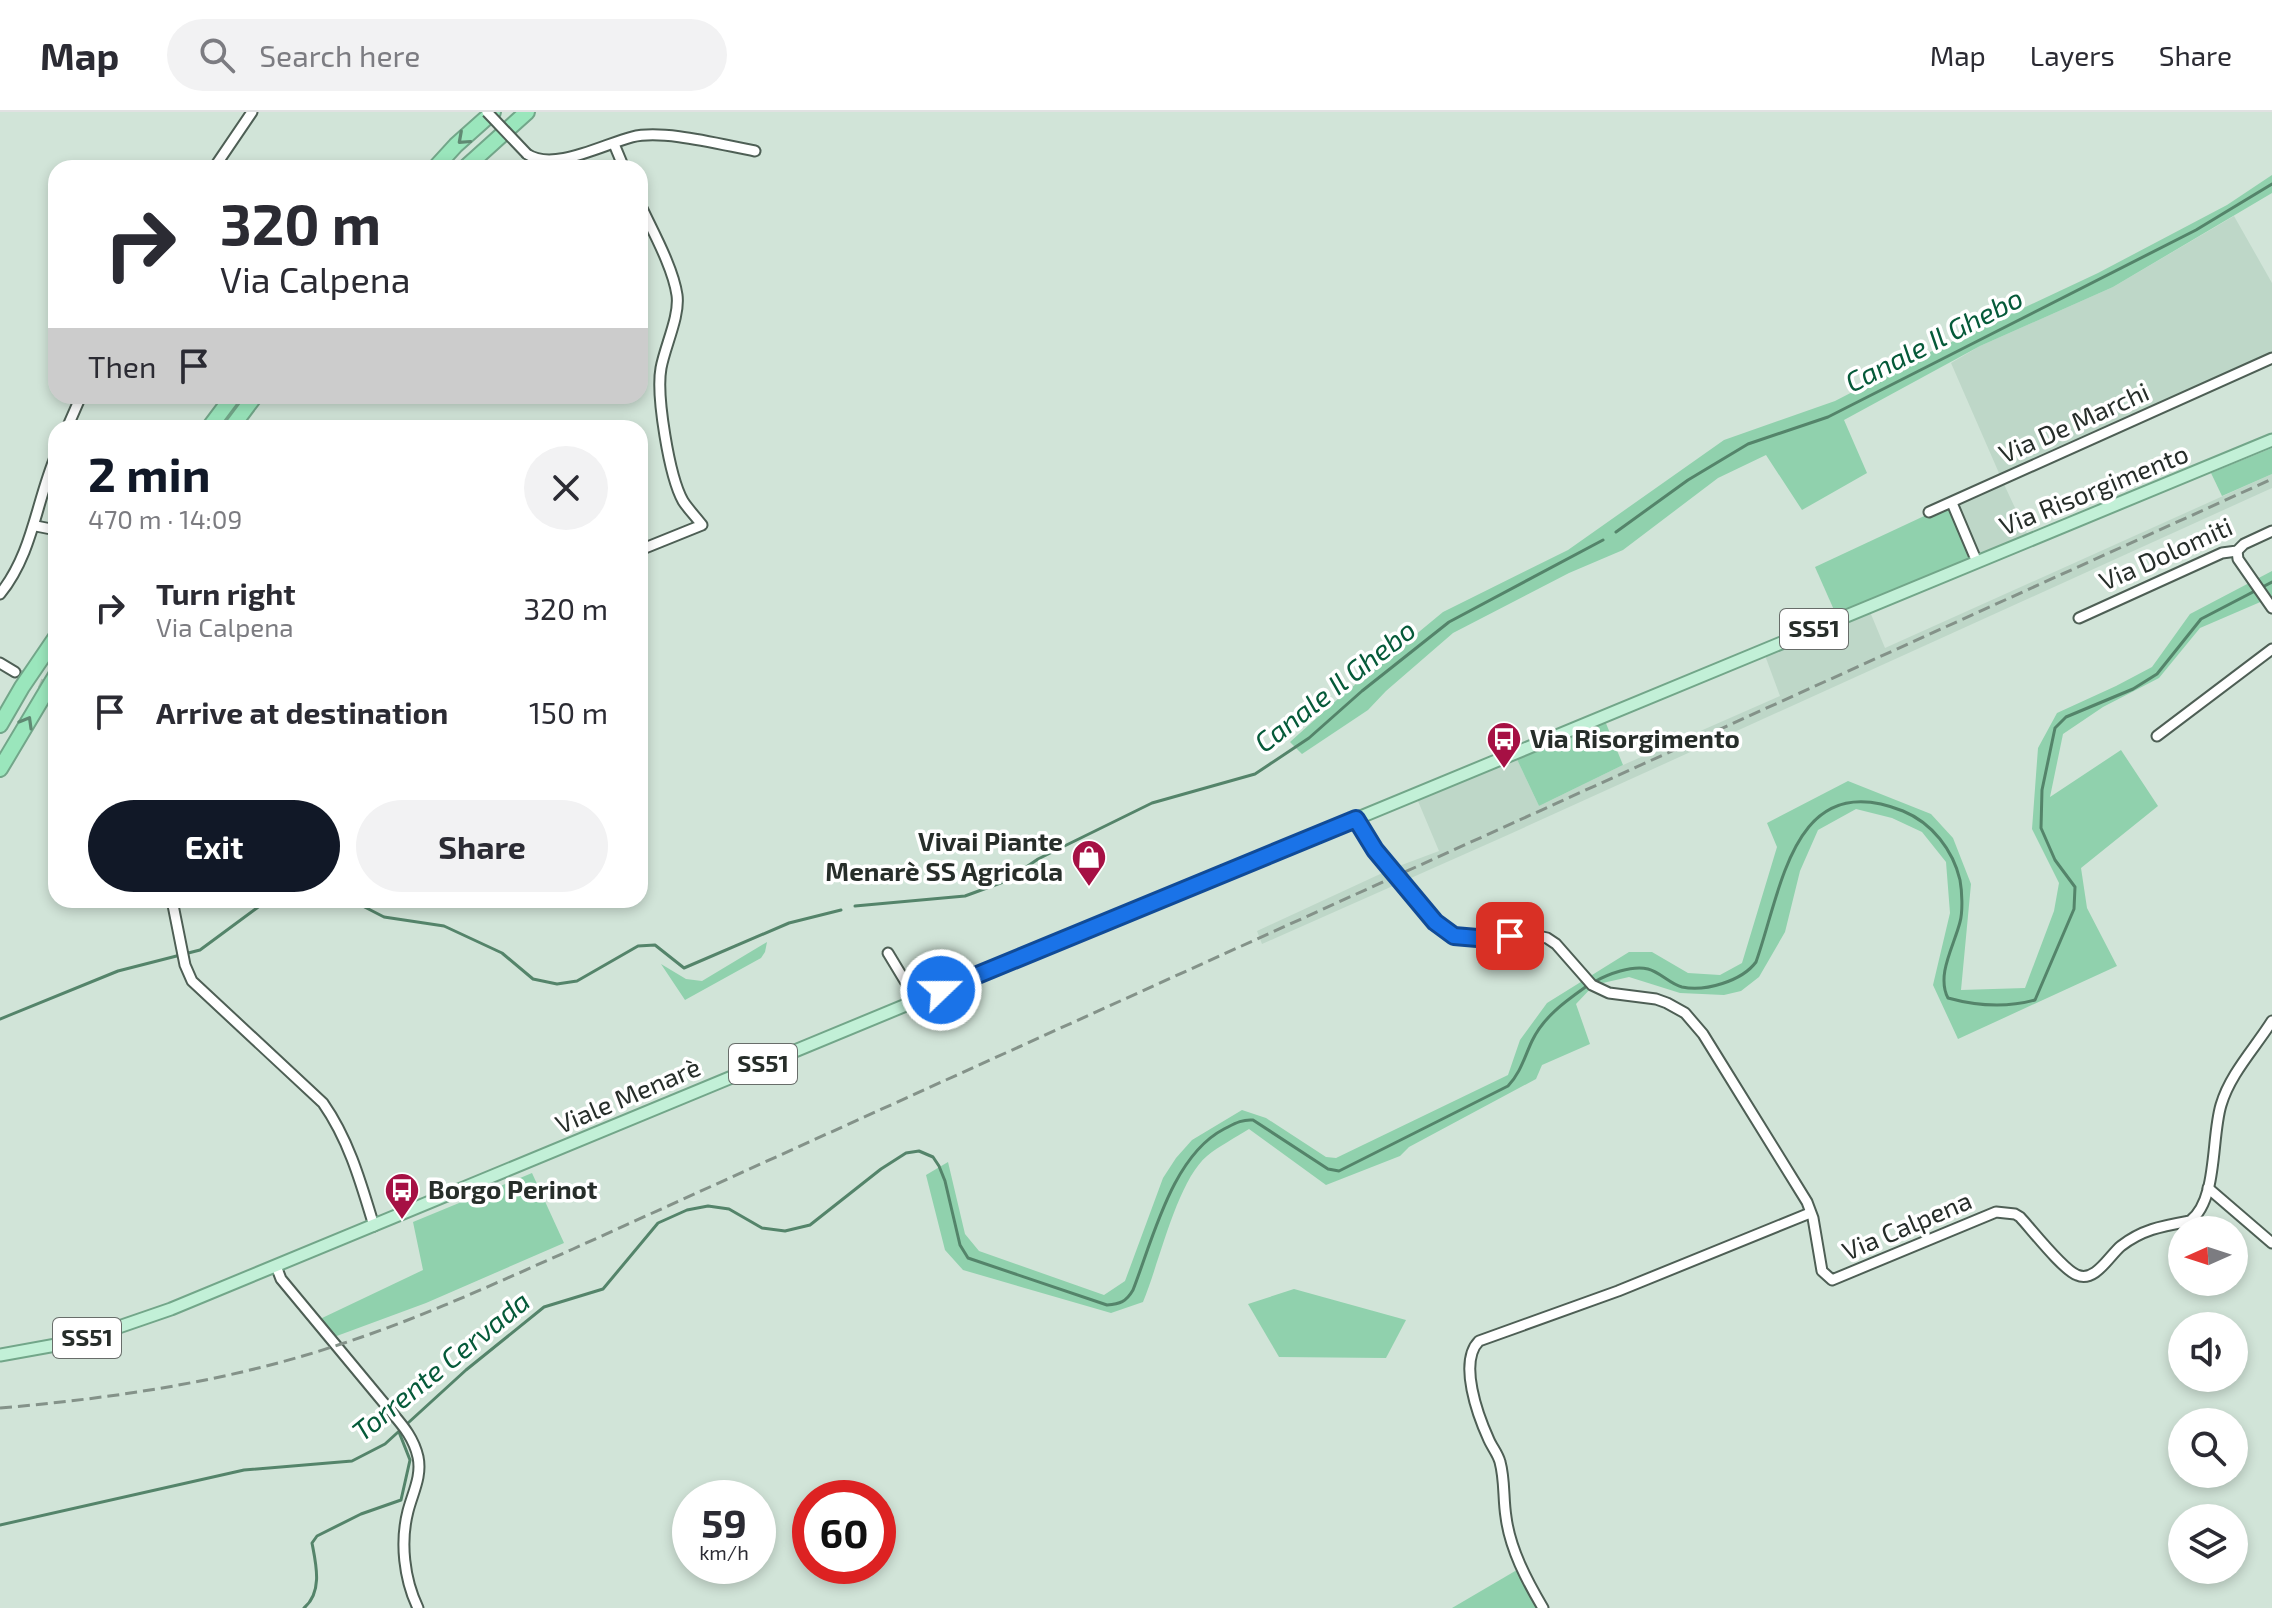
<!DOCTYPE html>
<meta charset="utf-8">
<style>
:root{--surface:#fff;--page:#f2f2f3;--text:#2b2b33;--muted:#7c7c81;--line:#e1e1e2;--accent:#111827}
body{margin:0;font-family:"Exo 2",sans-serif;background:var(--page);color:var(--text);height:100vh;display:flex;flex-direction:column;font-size:30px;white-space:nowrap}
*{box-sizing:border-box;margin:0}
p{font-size:26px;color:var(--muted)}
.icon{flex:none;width:44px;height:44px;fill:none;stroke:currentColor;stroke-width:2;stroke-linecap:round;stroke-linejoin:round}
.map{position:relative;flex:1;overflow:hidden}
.side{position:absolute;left:48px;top:308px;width:600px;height:488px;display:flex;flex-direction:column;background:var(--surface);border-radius:24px;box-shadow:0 4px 12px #0003}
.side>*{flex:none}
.banner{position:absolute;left:48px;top:48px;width:600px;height:244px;border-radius:24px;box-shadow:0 4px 12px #0003;background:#fff;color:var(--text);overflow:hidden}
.needle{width:52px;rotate:267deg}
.tools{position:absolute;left:2168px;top:1104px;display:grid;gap:16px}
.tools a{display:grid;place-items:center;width:80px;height:80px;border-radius:50%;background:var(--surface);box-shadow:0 4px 12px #0003;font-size:40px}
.speed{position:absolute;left:672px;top:1368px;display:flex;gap:16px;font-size:40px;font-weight:700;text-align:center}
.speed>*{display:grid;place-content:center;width:104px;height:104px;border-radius:50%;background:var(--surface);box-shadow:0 4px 12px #0003;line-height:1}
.speed small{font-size:20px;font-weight:400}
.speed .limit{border:12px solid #d22;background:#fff;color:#111}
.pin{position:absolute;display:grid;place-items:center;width:68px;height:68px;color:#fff;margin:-34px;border-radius:16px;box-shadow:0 4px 12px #0006}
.me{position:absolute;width:88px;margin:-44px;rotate:68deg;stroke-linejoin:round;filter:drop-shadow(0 0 6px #0008)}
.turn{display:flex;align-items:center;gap:28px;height:168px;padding:0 40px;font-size:36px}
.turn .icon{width:104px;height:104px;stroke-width:2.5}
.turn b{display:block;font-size:56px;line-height:68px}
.then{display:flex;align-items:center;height:76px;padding:0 40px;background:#0003;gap:16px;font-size:30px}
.round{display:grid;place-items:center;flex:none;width:84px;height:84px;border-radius:42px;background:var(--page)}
.head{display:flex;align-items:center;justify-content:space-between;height:136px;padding:0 40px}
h1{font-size:48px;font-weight:700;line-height:60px;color:var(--accent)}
.cta{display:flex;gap:16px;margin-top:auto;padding:16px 40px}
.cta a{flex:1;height:92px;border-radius:48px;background:var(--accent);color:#fff;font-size:32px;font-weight:700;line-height:92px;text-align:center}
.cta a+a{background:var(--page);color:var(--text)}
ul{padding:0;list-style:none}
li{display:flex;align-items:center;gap:24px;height:104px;padding:0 40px}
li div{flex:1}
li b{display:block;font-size:30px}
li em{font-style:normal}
header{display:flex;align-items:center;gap:48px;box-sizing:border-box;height:112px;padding:0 40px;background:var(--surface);border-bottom:2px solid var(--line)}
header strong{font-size:38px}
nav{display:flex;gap:44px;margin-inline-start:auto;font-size:28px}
.search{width:560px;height:72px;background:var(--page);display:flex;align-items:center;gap:20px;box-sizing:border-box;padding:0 28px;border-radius:44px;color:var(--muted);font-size:30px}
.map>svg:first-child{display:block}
.built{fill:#bed7c8}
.green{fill:#90d1ad}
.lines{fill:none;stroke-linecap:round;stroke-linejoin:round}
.stream{stroke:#54846a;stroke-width:3}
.minor-tunnel{stroke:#afc0b5;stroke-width:9;stroke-dasharray:9 4.5;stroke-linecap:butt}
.minor-casing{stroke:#4e5f55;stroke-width:13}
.major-casing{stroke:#72a689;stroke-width:15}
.highway-casing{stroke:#72a689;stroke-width:18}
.minor{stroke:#fff;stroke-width:9}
.major{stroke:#c2f0d7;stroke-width:11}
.highway{stroke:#9ae6bc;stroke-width:14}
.rail{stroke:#849289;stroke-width:3;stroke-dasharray:12 6;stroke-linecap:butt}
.minor-bridge-casing{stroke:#4e5f55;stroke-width:13;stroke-linecap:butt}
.minor-bridge{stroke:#fff;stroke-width:9}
.oneway{stroke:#608a73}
.route-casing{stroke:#114b97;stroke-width:20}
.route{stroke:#1a73e8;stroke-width:14}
.labels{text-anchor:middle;stroke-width:7;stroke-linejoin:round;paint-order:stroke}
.shield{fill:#fff;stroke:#686d6a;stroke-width:2}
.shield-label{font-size:24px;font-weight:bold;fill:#272e2a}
.street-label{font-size:26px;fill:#272e2a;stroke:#fff}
.poi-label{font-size:26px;font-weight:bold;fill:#272e2a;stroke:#fff;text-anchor:start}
.water-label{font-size:28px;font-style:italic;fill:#055a39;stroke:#fff}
</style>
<header>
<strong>Map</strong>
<div class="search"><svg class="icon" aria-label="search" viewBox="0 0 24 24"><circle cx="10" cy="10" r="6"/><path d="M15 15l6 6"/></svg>Search here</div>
<nav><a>Map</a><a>Layers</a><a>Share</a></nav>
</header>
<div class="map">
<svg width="2272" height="1496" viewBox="0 0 2272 1496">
<rect width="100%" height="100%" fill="#d1e4d8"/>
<g class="built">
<path d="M2234,104L2272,171V246L2002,368L2030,428L1977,450L1952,391L2002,368L1951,251L1980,234L2113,175Z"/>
<path d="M2272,362V376L1501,726L1262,832L1257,819L1391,757L1439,739L1415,682L1514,641L1539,694L1623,653L1780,584L1763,538L1868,495L1885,536Z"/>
</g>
<g class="green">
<path d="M2272,63V81L2113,175L1980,234L1844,308L1867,361L1802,398L1766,343L1718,366L1623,438L1569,461L1453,521L1386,579L1368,598L1302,642L1290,630L1339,586L1443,500L1568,438L1724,328L1835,289L1928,241L2098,161L2227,93Z"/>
<path d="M2272,336V362L2222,384L2211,361Z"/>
<path d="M1952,391L1977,450L1838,507L1815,455Z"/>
<path d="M2272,459V485L2200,516L2159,566L2103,595L2063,622L2050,685L2121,638L2158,694L2081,756L2087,796L2117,854L1958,927L1933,873L1950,801L1946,750L1922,720L1892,706L1856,697L1818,718L1800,759L1785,820L1759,865L1741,879L1724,883L1680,881L1629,865L1594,873L1576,892L1590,932L1542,953L1536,967L1409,1035L1400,1044L1326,1073L1249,1017C1235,1026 1219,1034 1207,1044C1177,1069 1159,1152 1143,1190L1111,1201L963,1158L945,1138L926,1063L948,1050L965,1122L979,1139L1104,1183L1125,1169L1163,1066L1176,1046L1192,1028L1242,998L1266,1006L1326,1045L1336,1046L1508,963L1520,928L1547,891L1629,840H1652L1688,861L1720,863L1742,851L1777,735L1767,711L1848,669L1931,702L1953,726L1971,772L1961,878L2025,876L2054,799L2059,771L2032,717L2038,636L2057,601L2116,574L2152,555L2190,502Z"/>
<path d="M1603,604L1623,653L1539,694L1514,641Z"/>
<path d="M767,830L765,840L761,846L685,888L661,852L686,867L702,869Z"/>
<path d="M532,1061L564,1131L426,1191L334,1225L320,1207L423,1158L413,1110Z"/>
<path d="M1294,1177L1406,1208L1386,1246L1279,1245L1248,1192Z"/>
<path d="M1522,1455L1543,1496H1452Z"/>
</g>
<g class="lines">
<g class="stream">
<path d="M1616,420L1688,368L1748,332L1828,305L2196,118L2272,72"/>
<path d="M351,788L384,805L444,814L502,841L533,867L557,872L577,869L638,834L655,833L684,856L789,811L841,798"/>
<path d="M855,794L965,784L1006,769L1038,747L1152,691L1255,662L1309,626L1362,579L1449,510L1603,428"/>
<path d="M1594,870C1608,862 1632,853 1648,857C1660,860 1670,872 1682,875C1705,880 1742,869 1756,850C1782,777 1793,655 1903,699C1932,711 1953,738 1960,768C1962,779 1963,799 1960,810C1954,834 1936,863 1948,886C1977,894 2006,896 2035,888L2074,797L2075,775L2055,748L2041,716L2042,678L2055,616L2066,605L2133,577L2157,562L2201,507L2272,470"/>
<path d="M0,907L118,859L200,838L261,793L292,788"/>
<path d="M0,1413L244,1358L352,1349L385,1332L466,1258L544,1195L603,1177L658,1111L687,1098L708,1094L729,1097L762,1116L785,1119L810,1113L881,1057L906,1041L919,1039L933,1045L939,1054L945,1069L960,1133L968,1146L1107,1193C1120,1192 1126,1190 1133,1178C1153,1127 1172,1044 1224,1017C1234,1012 1242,1007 1253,1008L1328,1057L1339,1059L1508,974C1521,960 1524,946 1532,929C1544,904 1566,889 1587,874"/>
<path d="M304,1496C323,1480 316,1452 312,1431L317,1424L361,1402L401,1388L410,1348L399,1320"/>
</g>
<path class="minor-tunnel" d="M15,560L56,578"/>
<g class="minor-casing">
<g id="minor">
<path d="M614,32L624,56"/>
<path d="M527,42C553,60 604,32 632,25C663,17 722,33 755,39"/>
<path d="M214,56L252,0"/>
<path d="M640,92C652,118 673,155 677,183C680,204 665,234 661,256C656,283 669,364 683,389C688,397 696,405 702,413L640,438"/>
<path d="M67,316L81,284"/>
<path d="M1952,391L1977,450"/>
<path d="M1929,400L2272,246"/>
<path d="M36,414L56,418"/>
<path d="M2237,439L2238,447L2272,496"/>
<path d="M0,482C33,441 36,390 56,343"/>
<path d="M2079,506L2222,441L2237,439L2244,432L2272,419"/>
<path d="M0,551L15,560"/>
<path d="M2157,624L2272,537"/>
<path d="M1356,707L1383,748L1435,810L1454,824L1489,827L1529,822L1547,826L1556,832L1592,873L1609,881L1656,887L1667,891L1685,901L1703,922L1807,1090L1813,1106L1822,1159L1832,1168L1996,1100L2015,1102L2020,1105C2032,1118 2063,1158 2077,1163C2095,1171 2109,1144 2121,1134C2143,1117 2163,1114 2190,1109C2218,1088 2211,1026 2221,993C2230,962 2255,936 2272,909"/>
<path d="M172,788L185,853L192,869L323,991C349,1028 361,1071 374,1114"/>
<path d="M888,841L917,889"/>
<path d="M2208,1076L2272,1131"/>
<path d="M276,1154L281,1167L393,1302C404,1315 414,1327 418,1345C422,1364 413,1380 408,1399C400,1430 404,1467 418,1496"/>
<path d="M1543,1496C1527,1469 1510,1437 1506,1405C1503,1387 1505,1368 1500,1350C1498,1342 1492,1335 1489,1328C1478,1304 1458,1250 1479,1229L1618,1179L1810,1101"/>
</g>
</g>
<g class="major-casing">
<path id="major" d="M0,1243L78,1229L171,1197L2272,328"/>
</g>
<g class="highway-casing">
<g id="highway">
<path d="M435,56L456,33L493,0"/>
<path d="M465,56L527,0"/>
<path d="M209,316L233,284"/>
<path d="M231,316L255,284"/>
<path d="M0,613L22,575L56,525"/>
<path d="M0,657L56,563"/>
</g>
</g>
<use href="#minor" class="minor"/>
<use href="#major" class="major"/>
<use href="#highway" class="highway"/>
<path class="rail" d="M0,1296C116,1286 231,1269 341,1232C421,1206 496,1171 573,1137L2272,367"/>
<g class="minor-bridge-casing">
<path id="minor-bridge" d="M487,0L527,42"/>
</g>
<use href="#minor-bridge" class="minor-bridge"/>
</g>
<defs><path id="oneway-chevron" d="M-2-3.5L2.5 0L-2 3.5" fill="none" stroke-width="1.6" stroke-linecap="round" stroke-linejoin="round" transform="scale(2)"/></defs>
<g class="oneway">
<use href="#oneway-chevron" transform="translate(463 27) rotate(138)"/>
<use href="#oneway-chevron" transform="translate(27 610) rotate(-60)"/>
</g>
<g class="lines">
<g class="route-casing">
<path id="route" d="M941,878L1356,707L1375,738L1435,810L1454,824L1489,827L1510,824"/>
</g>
<use href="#route" class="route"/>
</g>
<defs>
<g id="bus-pin" transform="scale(1.8)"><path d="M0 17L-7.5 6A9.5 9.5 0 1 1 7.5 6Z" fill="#a61044" stroke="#fff"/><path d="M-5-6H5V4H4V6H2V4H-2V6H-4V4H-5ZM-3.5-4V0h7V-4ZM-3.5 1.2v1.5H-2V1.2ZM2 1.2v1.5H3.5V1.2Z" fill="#fff"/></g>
<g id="shop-pin" transform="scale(1.8)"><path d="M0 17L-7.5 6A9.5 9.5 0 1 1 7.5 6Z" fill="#a61044" stroke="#fff"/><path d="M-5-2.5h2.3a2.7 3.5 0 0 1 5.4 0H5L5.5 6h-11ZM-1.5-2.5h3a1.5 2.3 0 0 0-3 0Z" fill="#fff"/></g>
</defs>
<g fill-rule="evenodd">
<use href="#bus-pin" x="1504" y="627"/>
<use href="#shop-pin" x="1089" y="745"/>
<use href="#bus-pin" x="402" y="1078"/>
</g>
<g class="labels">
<g class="shield">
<rect x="1780" y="497" width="68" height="40" rx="6"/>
<rect x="729" y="932" width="68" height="40" rx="6"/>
<rect x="53" y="1206" width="68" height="40" rx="6"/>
</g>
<g class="shield-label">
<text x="1814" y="525">SS51</text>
<text x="763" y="960">SS51</text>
<text x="87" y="1234">SS51</text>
</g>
<g class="street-label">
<text transform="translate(2074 311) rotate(-24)" y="9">Via De Marchi</text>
<text transform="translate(2094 378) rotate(-22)" y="9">Via Risorgimento</text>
<text transform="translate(2166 442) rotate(-24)" y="9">Via Dolomiti</text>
<text transform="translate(628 984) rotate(-23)" y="9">Viale Menarè</text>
<text transform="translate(1907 1114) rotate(-23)" y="9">Via Calpena</text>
</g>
<g class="poi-label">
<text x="1530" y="636">Via Risorgimento</text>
<text x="1063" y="739" text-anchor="end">Vivai Piante<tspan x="1063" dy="30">Menarè SS Agricola</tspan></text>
<text x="428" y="1087">Borgo Perinot</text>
</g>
<g class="water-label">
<text transform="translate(1934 228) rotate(-27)" y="10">Canale Il Ghebo</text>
<text transform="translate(1335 574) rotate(-38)" y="10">Canale Il Ghebo</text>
<text transform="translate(441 1254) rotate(-39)" y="10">Torrente Cervada</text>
</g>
</g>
</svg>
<div class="tools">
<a><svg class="needle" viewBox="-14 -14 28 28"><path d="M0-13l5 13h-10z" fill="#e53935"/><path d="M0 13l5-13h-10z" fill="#7c7c81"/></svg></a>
<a><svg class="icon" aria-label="sound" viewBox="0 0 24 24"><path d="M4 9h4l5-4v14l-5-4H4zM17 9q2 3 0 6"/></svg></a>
<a><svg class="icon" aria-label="search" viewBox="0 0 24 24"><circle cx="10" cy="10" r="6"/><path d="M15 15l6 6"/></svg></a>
<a><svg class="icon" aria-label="layers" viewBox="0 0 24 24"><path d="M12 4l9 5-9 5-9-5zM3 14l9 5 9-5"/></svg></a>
</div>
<div class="speed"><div>59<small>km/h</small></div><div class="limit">60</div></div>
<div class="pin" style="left:1510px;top:824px;background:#d93025"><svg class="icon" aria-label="arrive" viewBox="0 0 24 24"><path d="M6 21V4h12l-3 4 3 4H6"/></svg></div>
<svg class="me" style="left:941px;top:878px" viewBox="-20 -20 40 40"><circle r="17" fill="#1a73e8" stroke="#fff" stroke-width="3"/><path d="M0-11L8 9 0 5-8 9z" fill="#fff"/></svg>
<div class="banner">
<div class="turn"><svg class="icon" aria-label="right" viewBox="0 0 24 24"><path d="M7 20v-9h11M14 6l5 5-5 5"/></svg><div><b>320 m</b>Via Calpena</div></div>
<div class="then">Then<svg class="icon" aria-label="arrive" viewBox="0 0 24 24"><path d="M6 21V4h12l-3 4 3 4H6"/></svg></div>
</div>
<section class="side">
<div class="head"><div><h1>2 min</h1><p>470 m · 14:09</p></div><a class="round"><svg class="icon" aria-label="close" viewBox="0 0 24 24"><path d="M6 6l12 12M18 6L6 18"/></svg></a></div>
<ul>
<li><svg class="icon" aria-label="right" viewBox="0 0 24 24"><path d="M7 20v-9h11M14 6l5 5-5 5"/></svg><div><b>Turn right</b><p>Via Calpena</p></div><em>320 m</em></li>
<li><svg class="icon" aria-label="arrive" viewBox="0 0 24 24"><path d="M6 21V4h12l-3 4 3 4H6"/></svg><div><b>Arrive at destination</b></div><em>150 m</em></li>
</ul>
<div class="cta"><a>Exit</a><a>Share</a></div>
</section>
</div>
